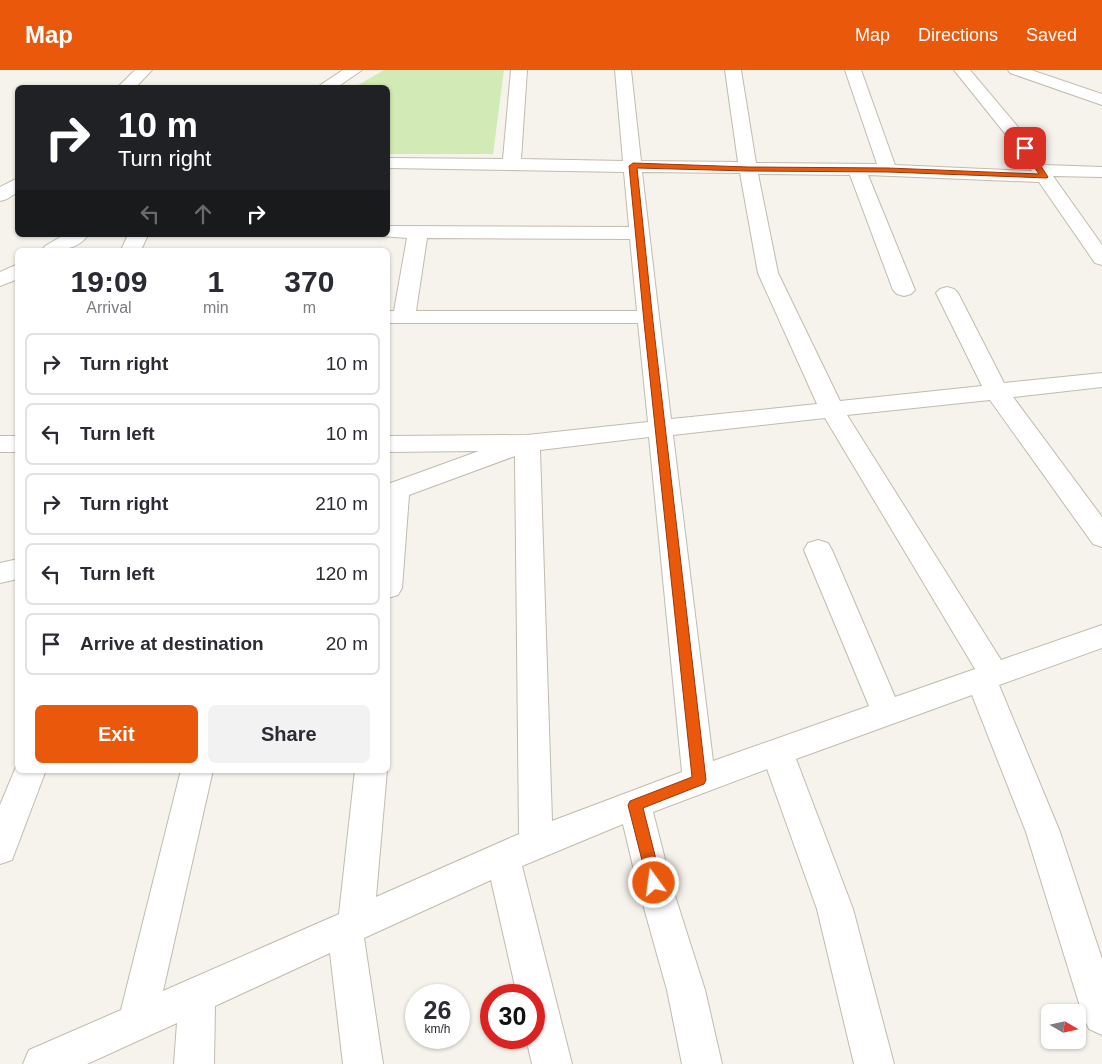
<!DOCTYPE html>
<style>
:root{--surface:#fff;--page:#f2f2f3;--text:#2b2b33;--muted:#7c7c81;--line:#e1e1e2;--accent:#ea580c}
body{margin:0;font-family:Arial,sans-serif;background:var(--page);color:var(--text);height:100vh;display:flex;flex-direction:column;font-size:19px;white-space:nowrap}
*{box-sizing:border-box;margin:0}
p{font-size:16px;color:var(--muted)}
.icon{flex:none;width:28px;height:28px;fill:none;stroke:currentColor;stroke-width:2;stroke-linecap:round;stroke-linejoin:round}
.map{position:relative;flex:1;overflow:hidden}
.sheet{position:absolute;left:15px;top:178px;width:375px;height:525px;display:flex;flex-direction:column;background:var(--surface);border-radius:8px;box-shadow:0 1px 4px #0004}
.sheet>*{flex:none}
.top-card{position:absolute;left:15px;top:15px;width:375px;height:152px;border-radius:8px;box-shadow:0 1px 4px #0004;background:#202124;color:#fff;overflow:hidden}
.needle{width:32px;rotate:99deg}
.controls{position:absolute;left:1041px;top:934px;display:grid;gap:10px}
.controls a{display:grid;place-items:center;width:45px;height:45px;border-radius:8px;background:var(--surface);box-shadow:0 1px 4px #0004;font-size:25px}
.speed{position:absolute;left:405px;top:914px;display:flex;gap:10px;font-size:25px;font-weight:700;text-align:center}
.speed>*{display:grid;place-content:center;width:65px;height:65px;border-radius:50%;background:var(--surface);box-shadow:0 1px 4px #0004;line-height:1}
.speed small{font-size:12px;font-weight:400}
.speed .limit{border:8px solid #d22;background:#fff;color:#111}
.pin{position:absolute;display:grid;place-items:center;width:42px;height:42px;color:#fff;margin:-21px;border-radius:10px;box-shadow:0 2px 8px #0006}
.me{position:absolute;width:55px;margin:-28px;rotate:346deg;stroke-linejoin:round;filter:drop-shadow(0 0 4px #0008)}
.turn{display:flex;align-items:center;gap:18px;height:105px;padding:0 20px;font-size:22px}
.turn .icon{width:65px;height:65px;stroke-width:2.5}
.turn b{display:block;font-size:35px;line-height:42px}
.lanes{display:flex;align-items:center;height:48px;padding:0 20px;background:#0003;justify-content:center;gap:25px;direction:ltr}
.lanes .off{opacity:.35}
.eta{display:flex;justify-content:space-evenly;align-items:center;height:85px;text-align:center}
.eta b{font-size:30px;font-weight:600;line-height:35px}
.cta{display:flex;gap:10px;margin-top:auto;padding:10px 20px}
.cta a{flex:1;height:58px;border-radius:8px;background:var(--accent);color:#fff;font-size:20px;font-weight:600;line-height:58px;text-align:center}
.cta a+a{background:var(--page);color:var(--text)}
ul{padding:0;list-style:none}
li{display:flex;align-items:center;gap:15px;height:62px;margin:0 10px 8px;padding:0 10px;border:2px solid var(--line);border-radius:8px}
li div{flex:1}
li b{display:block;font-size:19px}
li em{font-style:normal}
header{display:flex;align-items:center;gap:30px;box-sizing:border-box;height:70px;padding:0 25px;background:var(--accent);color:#fff}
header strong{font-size:24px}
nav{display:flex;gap:28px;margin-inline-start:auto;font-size:18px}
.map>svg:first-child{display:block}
.green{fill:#d2eab5}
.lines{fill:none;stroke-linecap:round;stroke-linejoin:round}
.minor-casing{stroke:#c2bbae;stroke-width:2}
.minor{fill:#fff;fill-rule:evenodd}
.route{fill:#ea580c;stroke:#983908}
</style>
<header>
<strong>Map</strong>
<nav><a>Map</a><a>Directions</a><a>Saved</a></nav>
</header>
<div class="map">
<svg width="1102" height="994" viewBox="0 0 1102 994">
<rect width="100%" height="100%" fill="#f6f3ec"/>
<path class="green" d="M384,0H504L493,84H388V18L355,17Z"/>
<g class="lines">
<g class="minor-casing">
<g id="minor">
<path d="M135,0H152L135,18H117Z"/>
<path d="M343,0H362L336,18H316Z"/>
<path d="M511,0H527L521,89L623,91L615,0H631L641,91L738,92L725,0H741L756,93L877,94L845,0H861L895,95L1032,101L1011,71L954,0H970L1023,63L1045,95L1102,97V107L1053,106L1102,175V195L1095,193L1039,112L868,105L915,220L911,224L904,226L897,224L893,220L850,105L758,104L778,203L840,331L982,316L936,223L940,219L947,217L954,219L958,223L1004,313L1102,303V317L1013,327L1102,447V477L1093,474L990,330L847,345L1001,590L1102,555V578L999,615L1060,762L1102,889V965L1089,959L1083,946L1026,762L972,625L796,689L853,839L894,994H854L817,839L767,699L653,742L671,813L705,920L722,994H682L667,920L637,813L623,754L522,796L572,994H532L526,968H534V925H517L491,810L364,868L383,994H343L330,883L215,936L214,994H174L177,953L87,994H23L29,980L121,940L181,700H213L163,921L339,844L355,700H387L376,827L519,764L515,386L409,425L402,518L398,525L388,528V414L479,381L388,382V366L527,365L648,352L638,253H388V241H394L407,168L381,166L388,165V156L629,157L624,102L388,98V88L503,89ZM642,102L740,103L758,203L817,334L671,349ZM427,168L630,169L637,241H416ZM825,348L975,599L895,627L832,480L828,473L818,470L808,473L804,480L869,636L713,691L673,365ZM649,367L682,702L552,751L540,380Z"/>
<path d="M1008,0H1031L1102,24V35L1010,3Z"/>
<path d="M18,108V122L7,129L0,131V117Z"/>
<path d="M64,165H88C77,181 59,180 42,180L45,176Z"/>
<path d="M128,165H148L141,180H121Z"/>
<path d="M18,194V209L0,216V202Z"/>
<rect x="0" y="366" width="18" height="16"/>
<path d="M18,489V509L0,513V493Z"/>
<path d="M18,692V700H46L12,790L0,794V735Z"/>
</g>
</g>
<use href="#minor" class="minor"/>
</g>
<path class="route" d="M1022,76H1028L1048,107L1047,108L888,102L748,101L637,98L653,252L706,710L704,714L643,738L662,813L659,818L654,820L649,818L628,735L630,731L692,707L644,252L629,96L633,93L748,97L888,98L1039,104L1021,78Z"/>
</svg>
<div class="controls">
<a><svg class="needle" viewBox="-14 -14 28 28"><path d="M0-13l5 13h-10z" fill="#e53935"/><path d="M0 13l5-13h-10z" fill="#7c7c81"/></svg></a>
</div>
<div class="speed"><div>26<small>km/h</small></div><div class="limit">30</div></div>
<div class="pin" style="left:1025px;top:78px;background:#d93025"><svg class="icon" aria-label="arrive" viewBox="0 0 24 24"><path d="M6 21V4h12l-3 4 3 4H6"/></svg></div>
<svg class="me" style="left:654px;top:813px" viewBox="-20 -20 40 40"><circle r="17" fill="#ea580c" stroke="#fff" stroke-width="3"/><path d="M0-11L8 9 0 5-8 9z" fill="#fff"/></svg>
<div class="top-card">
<div class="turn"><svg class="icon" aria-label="right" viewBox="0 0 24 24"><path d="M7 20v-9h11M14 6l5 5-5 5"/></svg><div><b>10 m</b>Turn right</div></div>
<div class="lanes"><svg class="icon off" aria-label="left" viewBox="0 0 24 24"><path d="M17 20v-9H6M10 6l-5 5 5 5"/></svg><svg class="icon off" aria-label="ahead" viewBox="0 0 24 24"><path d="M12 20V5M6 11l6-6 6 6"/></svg><svg class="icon" aria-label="right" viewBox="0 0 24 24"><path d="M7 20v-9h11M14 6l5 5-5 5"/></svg></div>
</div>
<section class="sheet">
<div class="eta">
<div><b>19:09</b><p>Arrival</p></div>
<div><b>1</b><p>min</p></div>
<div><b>370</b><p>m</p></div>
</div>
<ul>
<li><svg class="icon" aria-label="right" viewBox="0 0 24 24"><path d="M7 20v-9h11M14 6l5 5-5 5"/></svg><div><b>Turn right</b></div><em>10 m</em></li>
<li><svg class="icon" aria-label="left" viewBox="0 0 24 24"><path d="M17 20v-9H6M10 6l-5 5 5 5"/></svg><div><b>Turn left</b></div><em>10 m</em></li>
<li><svg class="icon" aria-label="right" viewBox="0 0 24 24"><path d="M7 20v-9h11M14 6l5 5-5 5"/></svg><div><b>Turn right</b></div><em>210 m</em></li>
<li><svg class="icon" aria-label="left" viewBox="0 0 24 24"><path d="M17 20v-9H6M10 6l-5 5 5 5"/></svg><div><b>Turn left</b></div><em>120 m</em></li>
<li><svg class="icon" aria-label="arrive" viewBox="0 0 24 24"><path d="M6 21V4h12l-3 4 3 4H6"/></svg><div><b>Arrive at destination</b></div><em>20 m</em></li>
</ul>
<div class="cta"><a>Exit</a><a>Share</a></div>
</section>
</div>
